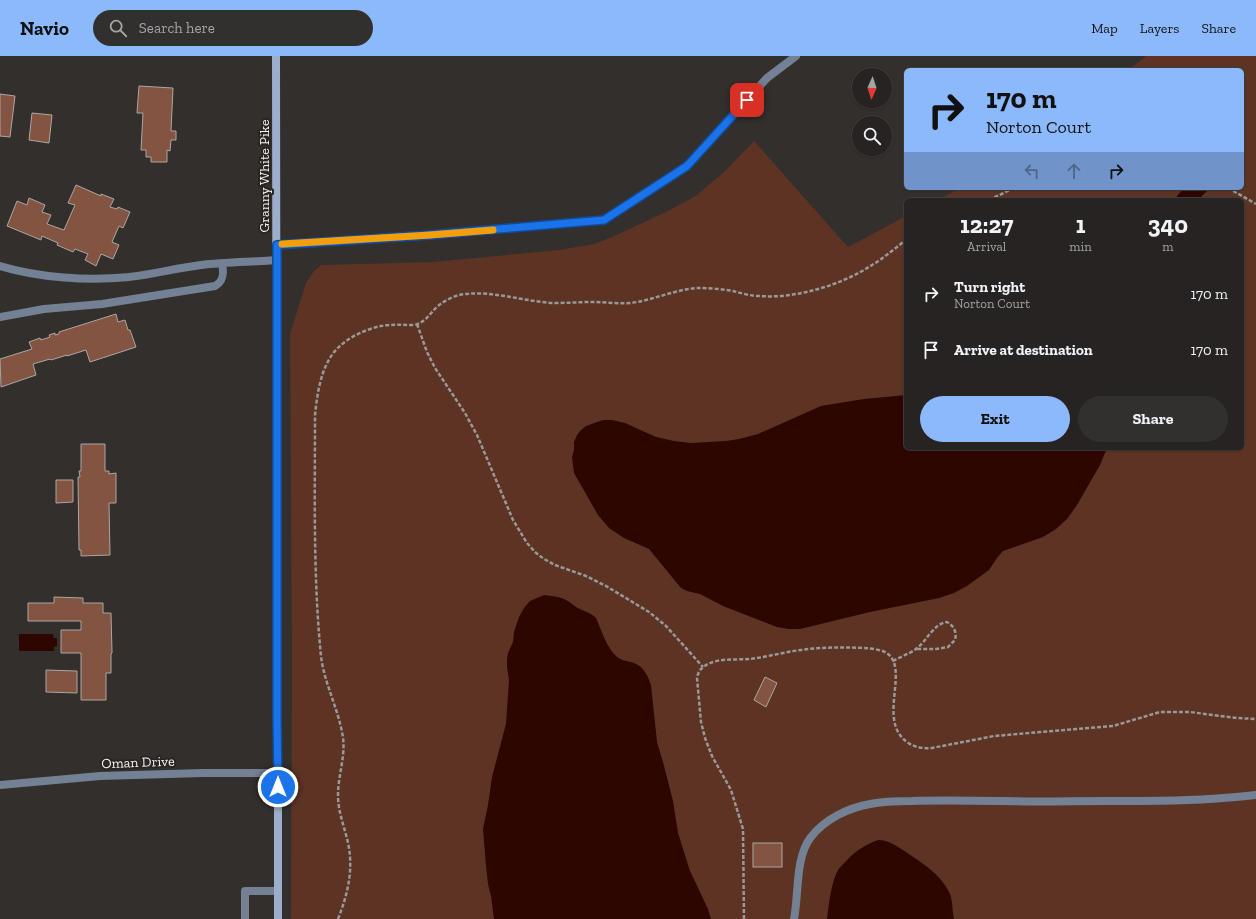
<!DOCTYPE html>
<style>
:root{--surface:#262322;--page:#322f2f;--text:#f1f3f6;--muted:#a4a4a5;--line:#424040;--accent:#8cb9fc}
body{margin:0;font-family:"Zilla Slab",serif;background:var(--page);color:var(--text);height:100vh;display:flex;flex-direction:column;font-size:15px;white-space:nowrap}
*{box-sizing:border-box;margin:0}
p{font-size:13px;color:var(--muted)}
.icon{flex:none;width:22px;height:22px;fill:none;stroke:currentColor;stroke-width:2;stroke-linecap:round;stroke-linejoin:round}
.map{position:relative;flex:1;overflow:hidden}
.details{position:absolute;left:904px;top:142px;width:340px;height:252px;display:flex;flex-direction:column;background:var(--surface);border-radius:6px;box-shadow:0 1px 3px #0004,0 0 0 1px var(--line)}
.details>*{flex:none}
.guide{position:absolute;left:904px;top:12px;width:340px;height:122px;border-radius:6px;box-shadow:0 1px 3px #0004,0 0 0 1px var(--line);background:#8cb9fc;color:#111;overflow:hidden}
.needle{width:26px;rotate:183deg}
.buttons{position:absolute;left:852px;top:12px;display:grid;gap:8px}
.buttons a{display:grid;place-items:center;width:40px;height:40px;border-radius:50%;background:var(--surface);box-shadow:0 1px 3px #0004,0 0 0 1px var(--line);font-size:20px}
.pin{position:absolute;display:grid;place-items:center;width:34px;height:34px;color:#fff;margin:-17px;border-radius:8px;box-shadow:0 2px 6px #0006}
.me{position:absolute;width:44px;margin:-22px;rotate:0deg;stroke-linejoin:round;filter:drop-shadow(0 0 3px #0008)}
.turn{display:flex;align-items:center;gap:14px;height:84px;padding:0 16px;font-size:18px}
.turn .icon{width:52px;height:52px;stroke-width:2.5}
.turn b{display:block;font-size:28px;line-height:34px}
.lanes{display:flex;align-items:center;height:38px;padding:0 16px;background:#0003;justify-content:center;gap:20px;direction:ltr}
.lanes .off{opacity:.35}
.eta{display:flex;justify-content:space-evenly;align-items:center;height:68px;text-align:center}
.eta b{font-size:24px;font-weight:800;line-height:28px}
.primary-button{display:flex;gap:8px;margin-top:auto;padding:8px 16px}
.primary-button a{flex:1;height:46px;border-radius:24px;background:var(--accent);color:#111;font-size:16px;font-weight:800;line-height:46px;text-align:center}
.primary-button a+a{background:var(--page);color:var(--text)}
ul{padding:0;list-style:none}
li{display:flex;align-items:center;gap:12px;height:56px;padding:0 16px}
li div{flex:1}
li b{display:block;font-size:15px}
li em{font-style:normal}
header{display:flex;align-items:center;gap:24px;box-sizing:border-box;height:56px;padding:0 20px;background:var(--accent);color:#111}
header strong{font-size:19px}
nav{display:flex;gap:22px;margin-inline-start:auto;font-size:14px}
.search{width:280px;height:36px;background:var(--page);display:flex;align-items:center;gap:10px;box-sizing:border-box;padding:0 14px;border-radius:22px;color:var(--muted);font-size:15px}
.map>svg:first-child{display:block}
.green{fill:#5d3324}
.water{fill:#2e0600}
.building{fill:#835442;stroke:#aca7a5}
.lines{fill:none;stroke-linecap:round;stroke-linejoin:round}
.path{stroke:#9b9896;stroke-width:2.5;stroke-dasharray:4 2;stroke-linecap:butt}
.lane{stroke:#748093;stroke-width:8}
.street{stroke:#748093;stroke-width:8}
.secondary{stroke:#9baecb;stroke-width:8}
.route-casing{stroke:#114b97;stroke-width:10}
.route{stroke:#1a73e8;stroke-width:7}
.slow{stroke:#f59e0b;stroke-width:7}
.labels{text-anchor:middle;stroke-width:4;stroke-linejoin:round;paint-order:stroke}
.street-label{font-size:14px;fill:#f6f3f2;stroke:#292523}
</style>
<header>
<strong>Navio</strong>
<div class="search"><svg class="icon" aria-label="search" viewBox="0 0 24 24"><circle cx="10" cy="10" r="6"/><path d="M15 15l6 6"/></svg>Search here</div>
<nav><a>Map</a><a>Layers</a><a>Share</a></nav>
</header>
<div class="map">
<svg width="1256" height="863" viewBox="0 0 1256 863">
<rect width="100%" height="100%" fill="#322f2d"/>
<path class="green" d="M1146,0H1256V863H291L292,604L290,278L306,227L314,215L321,209L433,206L559,194L594,188L610,182L668,155L697,139L725,115L754,85L848,191L906,160V392H1242V144H937L960,132H1242V14H1129Z"/>
<g class="water">
<path d="M1184,132H1210L1198,144H1175L1177,140Z"/>
<path d="M906,339V392H1107L1100,409L1077,449L1067,463L1056,473L1043,481L1003,495L997,502L989,514L967,530L954,537L939,542L870,556L800,573H788L777,571L723,550L700,538L687,535L681,532L649,493L624,482L609,472L598,459L574,417L572,401L574,394V386L577,379L581,374L586,370L597,366L603,364H612L625,367L656,381L674,385L691,387L726,385L739,383L758,378L821,350L864,343Z"/>
<path d="M544,539C551,540 559,540 566,544C570,546 573,549 576,551C584,556 589,555 596,562C602,575 606,591 617,601C622,605 628,605 634,607C644,611 648,620 651,629L657,686L663,706L673,745L678,777L690,815L708,853L711,863H494L491,840L488,828L486,810L483,773L488,749L492,721L506,668L509,624L507,611V603L508,597L513,586L514,576L519,561L524,552L530,545Z"/>
<path d="M19,578H53L54,582H57V590L54,591V595H19Z"/>
<path d="M878,784C889,784 896,790 906,796C923,808 941,818 950,838C953,846 952,855 954,863H827C829,848 831,827 838,814C842,809 847,804 851,800C859,793 867,788 878,784Z"/>
</g>
<g class="building">
<path d="M139,30L173,32L171,75H176V84H171L170,95L167,94V106H151V101H146V94H141L143,57H137Z"/>
<path d="M0,38L15,40L10,81L0,80Z"/>
<path d="M32,57L52,59L49,87L29,84Z"/>
<path d="M76,129L101,140V138L114,143L110,151L117,153L118,151L130,156L123,172L119,170L112,186L119,189L113,203L101,198L96,210L85,204L88,198L75,193L73,196L57,189L58,187L42,180L41,184L7,170L17,145L27,149L29,142L45,149L42,156L51,159L47,168L64,174L75,149L68,147Z"/>
<path d="M116,258L118,266L125,264L128,274H130L136,291L90,306L86,294L67,300V299L51,304L50,303L33,308L36,319L1,331L0,303L32,293L29,286L40,282L41,284L50,281L49,279L55,277V279L59,278V276Z"/>
<path d="M81,388H105V415H109V418L116,417V447H109L110,499L81,500V494H79L78,421H80L79,415H81Z"/>
<path d="M56,424H73V446L56,447Z"/>
<path d="M54,541L83,542V547H103V557H111L112,597L111,598V617H106V644H81V597H61V574H81V565H28V547H54Z"/>
<path d="M46,614L77,615V637L46,636Z"/>
<path d="M765,621L777,627L766,651L754,644Z"/>
<rect x="753" y="787" width="29" height="24"/>
</g>
<g class="lines">
<g class="path">
<path d="M1228,132L1256,148"/>
<path d="M989,144L1014,132"/>
<path d="M417,268L427,296L435,312L465,357L477,379L513,464L527,487L535,496L544,503L555,509L586,520L606,530L649,556L666,570L703,611"/>
<path d="M893,605C900,601 909,598 916,593C927,585 933,568 947,566C954,570 957,576 955,584L948,591L936,593H916"/>
<path d="M338,863C347,840 353,817 349,792C346,774 338,758 338,739C338,718 347,697 342,676C337,650 324,626 321,600C313,520 315,439 315,359C317,340 320,318 330,302C340,285 362,274 381,270C392,268 403,269 415,269C427,265 429,258 438,250C444,245 452,241 459,239C491,233 523,246 555,247C568,247 580,246 592,246C605,246 618,248 631,247C653,244 674,234 696,232C708,232 721,233 733,235C741,237 750,240 759,240C795,243 842,229 872,209C884,202 895,192 906,184"/>
<path d="M744,863L743,773L731,734L712,700L705,682L701,666L697,622C698,615 702,611 708,608C720,602 737,604 750,603C767,601 784,596 801,594C822,591 843,591 865,592C872,593 882,593 888,598C907,613 883,656 900,679C908,690 920,693 932,692L994,680L1113,670L1160,656H1190L1237,662L1256,663"/>
</g>
<g class="lane">
<path d="M0,210C40,222 88,225 129,221C154,218 177,212 201,209C226,206 252,206 277,204"/>
<path d="M0,261L44,253L102,248L215,230C224,225 224,217 222,208"/>
<path d="M245,863V835H278"/>
<path d="M794,863C799,838 795,801 811,781C825,763 848,752 870,748C884,745 898,745 912,745C944,744 975,745 1006,745C1039,746 1072,745 1105,745C1156,745 1206,745 1256,739"/>
</g>
<g class="street">
<path d="M277,189L430,179L604,164L687,110L767,22L796,0"/>
<path d="M0,729L100,720L203,717H278"/>
</g>
<path class="secondary" d="M276,0L277,662L278,717V863"/>
</g>
<g class="lines">
<g class="route-casing">
<path id="route" d="M278,731L277,662V189L430,179L604,164L687,110L747,44"/>
</g>
<use href="#route" class="route"/>
<path class="slow" d="M282,188L430,179L493,174"/>
</g>
<g class="labels">
<g class="street-label">
<text transform="translate(264 120) rotate(-90)" y="5">Granny White Pike</text>
<text transform="translate(138 706) rotate(-2)" y="5">Oman Drive</text>
</g>
</g>
</svg>
<div class="buttons">
<a><svg class="needle" viewBox="-14 -14 28 28"><path d="M0-13l5 13h-10z" fill="#e53935"/><path d="M0 13l5-13h-10z" fill="#a4a4a5"/></svg></a>
<a><svg class="icon" aria-label="search" viewBox="0 0 24 24"><circle cx="10" cy="10" r="6"/><path d="M15 15l6 6"/></svg></a>
</div>
<div class="pin" style="left:747px;top:44px;background:#d93025"><svg class="icon" aria-label="arrive" viewBox="0 0 24 24"><path d="M6 21V4h12l-3 4 3 4H6"/></svg></div>
<svg class="me" style="left:278px;top:731px" viewBox="-20 -20 40 40"><circle r="17" fill="#1a73e8" stroke="#fff" stroke-width="3"/><path d="M0-11L8 9 0 5-8 9z" fill="#fff"/></svg>
<div class="guide">
<div class="turn"><svg class="icon" aria-label="right" viewBox="0 0 24 24"><path d="M7 20v-9h11M14 6l5 5-5 5"/></svg><div><b>170 m</b>Norton Court</div></div>
<div class="lanes"><svg class="icon off" aria-label="left" viewBox="0 0 24 24"><path d="M17 20v-9H6M10 6l-5 5 5 5"/></svg><svg class="icon off" aria-label="ahead" viewBox="0 0 24 24"><path d="M12 20V5M6 11l6-6 6 6"/></svg><svg class="icon" aria-label="right" viewBox="0 0 24 24"><path d="M7 20v-9h11M14 6l5 5-5 5"/></svg></div>
</div>
<section class="details">
<div class="eta">
<div><b>12:27</b><p>Arrival</p></div>
<div><b>1</b><p>min</p></div>
<div><b>340</b><p>m</p></div>
</div>
<ul>
<li><svg class="icon" aria-label="right" viewBox="0 0 24 24"><path d="M7 20v-9h11M14 6l5 5-5 5"/></svg><div><b>Turn right</b><p>Norton Court</p></div><em>170 m</em></li>
<li><svg class="icon" aria-label="arrive" viewBox="0 0 24 24"><path d="M6 21V4h12l-3 4 3 4H6"/></svg><div><b>Arrive at destination</b></div><em>170 m</em></li>
</ul>
<div class="primary-button"><a>Exit</a><a>Share</a></div>
</section>
</div>
